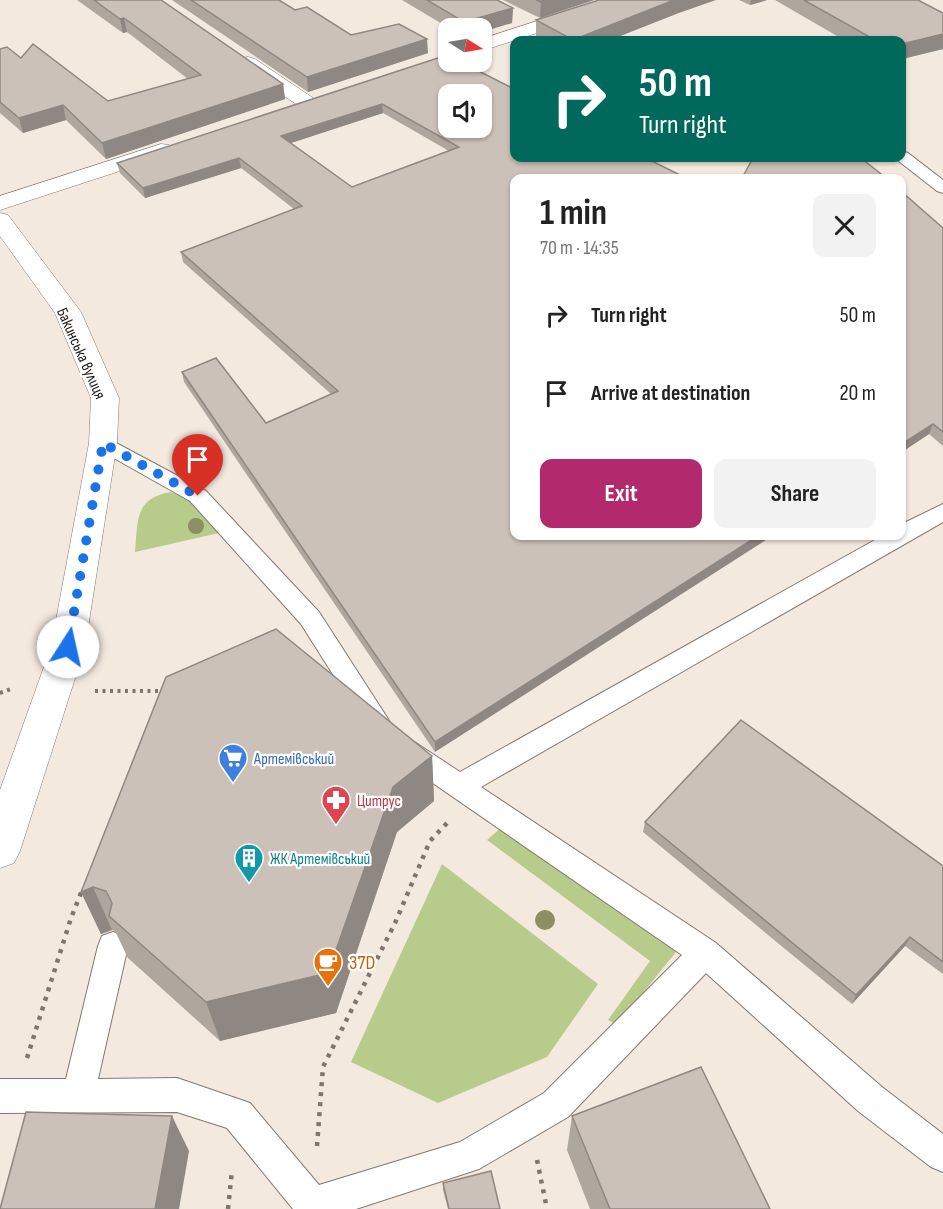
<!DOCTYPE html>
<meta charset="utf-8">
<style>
:root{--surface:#fff;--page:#f2f2f2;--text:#222;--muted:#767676;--accent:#b22a6d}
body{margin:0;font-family:"Sofia Sans Condensed",sans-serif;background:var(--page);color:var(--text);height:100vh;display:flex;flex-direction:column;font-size:22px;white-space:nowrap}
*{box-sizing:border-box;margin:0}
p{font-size:20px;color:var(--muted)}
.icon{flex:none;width:33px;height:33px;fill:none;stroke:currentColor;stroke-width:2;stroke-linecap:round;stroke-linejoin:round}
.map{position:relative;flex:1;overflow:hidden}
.side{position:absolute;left:510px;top:174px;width:396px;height:366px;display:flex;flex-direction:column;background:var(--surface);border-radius:12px;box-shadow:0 2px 4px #0004}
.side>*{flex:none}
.guide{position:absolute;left:510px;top:36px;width:396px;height:126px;border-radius:12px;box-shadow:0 2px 4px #0004;background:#00695c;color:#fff;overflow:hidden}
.needle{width:39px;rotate:101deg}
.controls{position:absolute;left:438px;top:18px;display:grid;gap:12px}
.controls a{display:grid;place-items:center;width:54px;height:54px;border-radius:12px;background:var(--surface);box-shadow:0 2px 4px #0004;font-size:30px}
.pin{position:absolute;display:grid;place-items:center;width:51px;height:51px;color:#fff;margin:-62px -26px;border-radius:50% 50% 50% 0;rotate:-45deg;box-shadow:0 0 6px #0007}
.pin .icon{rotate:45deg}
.me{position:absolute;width:66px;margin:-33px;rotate:10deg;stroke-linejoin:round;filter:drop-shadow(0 0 4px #0008)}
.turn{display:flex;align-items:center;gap:21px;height:126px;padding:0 30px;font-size:27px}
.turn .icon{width:78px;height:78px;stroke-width:2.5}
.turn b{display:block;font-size:42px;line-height:51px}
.round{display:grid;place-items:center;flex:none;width:63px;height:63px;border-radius:12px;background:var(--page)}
.summary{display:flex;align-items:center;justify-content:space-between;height:102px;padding:0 30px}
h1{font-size:36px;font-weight:700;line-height:45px}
.primary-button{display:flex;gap:12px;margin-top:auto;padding:12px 30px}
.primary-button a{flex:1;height:69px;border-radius:12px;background:var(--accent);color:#fff;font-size:24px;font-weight:700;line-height:69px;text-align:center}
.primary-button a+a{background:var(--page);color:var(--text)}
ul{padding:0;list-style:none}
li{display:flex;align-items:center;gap:18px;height:78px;padding:0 30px}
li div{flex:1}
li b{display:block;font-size:22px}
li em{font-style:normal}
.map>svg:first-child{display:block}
.green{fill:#b7cb8a}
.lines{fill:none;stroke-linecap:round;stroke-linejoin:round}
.service-casing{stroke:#837970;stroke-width:2}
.minor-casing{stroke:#837970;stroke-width:1}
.tertiary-casing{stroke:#837970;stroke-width:1}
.path-far1{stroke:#7d766f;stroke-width:4;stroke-dasharray:3 4.5;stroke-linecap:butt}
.path{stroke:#7d766f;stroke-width:4.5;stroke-dasharray:4 6;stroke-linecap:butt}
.service{fill:#fff;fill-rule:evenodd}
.minor{fill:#fff;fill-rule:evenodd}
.tertiary{fill:#fff;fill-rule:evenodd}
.tree{fill:#8c8f64}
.wall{fill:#afa69e;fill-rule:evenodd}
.shaded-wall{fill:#8f8781}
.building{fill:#ccc1b8;stroke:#8f8781;stroke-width:1.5;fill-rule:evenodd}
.route{stroke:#1a73e8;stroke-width:10;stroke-dasharray:0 18}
.labels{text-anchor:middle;stroke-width:4.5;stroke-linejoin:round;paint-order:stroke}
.street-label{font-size:16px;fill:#1a1612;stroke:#fff}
.shop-label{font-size:16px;fill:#366cbe;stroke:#fff;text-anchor:start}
.health-label{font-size:16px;fill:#be3a42;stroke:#fff;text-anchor:start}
.culture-label{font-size:16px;fill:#0d838f;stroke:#fff;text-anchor:start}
.near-food-label{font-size:20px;fill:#c56008;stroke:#fff;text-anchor:start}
</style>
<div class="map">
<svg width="943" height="1209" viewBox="0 0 943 1209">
<rect width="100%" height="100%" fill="#f4e9df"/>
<g class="green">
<path d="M170,492C194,498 204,515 219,533L135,552C138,521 134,499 170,492Z"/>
<path d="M503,826L680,947L617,1025L608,1020L650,961L487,840Z"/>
<path d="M442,864L598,984L547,1057L438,1103L351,1062Z"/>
</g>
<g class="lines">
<g class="service-casing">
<g id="service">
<path d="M902,151L908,153L943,180V193L937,191L896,159L895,158H902Z"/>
<path d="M103,436L206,491L319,612L388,719L392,726L388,733L379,736L370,733L301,624L190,501L96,448L92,443L96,438Z"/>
<path d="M943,504V522L481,787L716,943L882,1087L943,1134V1172L931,1167L858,1111L706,973L568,1117L479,1169L356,1209H293L227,1128L177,1112L0,1113V1079H66L98,946L102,936L113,932L124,936L128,946L98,1079L177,1078L250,1103L319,1185L460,1142L544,1093L682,955L398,759L394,751L398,743L407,740L416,743L460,772L882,536H902V524Z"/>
</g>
</g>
<g class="minor-casing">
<g id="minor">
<path d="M601,0H628L625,4L482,51V39Z"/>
<path d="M248,57L255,59L313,98L316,102L313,106H299L241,67L238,63L241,59Z"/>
<path d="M161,144L169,145L172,150L169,155L0,210V196Z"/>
</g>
</g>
<g class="tertiary-casing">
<path id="tertiary" d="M0,213L8,215L81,312L119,398L117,443L85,647L20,851L14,863L0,868V790L51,647L89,443L91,398L55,313L0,236Z"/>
</g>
<g class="path-far1">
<path d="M95,691H158"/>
<path d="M0,693L11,689"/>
</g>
<g class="path">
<path d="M27,1058L71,918L83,888"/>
<path d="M317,1146L323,1067L395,923L430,841L448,822"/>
<path d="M537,1160L547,1209"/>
<path d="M228,1209L232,1170"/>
</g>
<use href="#service" class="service"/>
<use href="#minor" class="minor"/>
<use href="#tertiary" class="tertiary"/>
</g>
<g class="tree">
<circle cx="196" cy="526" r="8"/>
<circle cx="545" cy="920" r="10"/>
</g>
<g class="wall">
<path d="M77,0H161L283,84L285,99L106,159L66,120L23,133L0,113V49L21,58L108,101L188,79L127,32L123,33Z"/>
<path d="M172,0H279L295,10L351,35L428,53L308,92Z"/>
<path d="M402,0H497L513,8L512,23L482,28H449Z"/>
<path d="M503,0H594L540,18Z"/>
<path d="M739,0H767L750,5Z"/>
<path d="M775,0H918L943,13V49L902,59V40H844Z"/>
<path d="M676,14L610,40H544L536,36V20Z"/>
<path d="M447,55L514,89L435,752L184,382L182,372L266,423L331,394L183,262L181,252L294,209L241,168L145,198L120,173L117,163ZM383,113L449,151L352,187L290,143Z"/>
<path d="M902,192L943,228V446L929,434L902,452Z"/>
<path d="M432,756L434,801L397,832L336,1013L220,1041L128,958L115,931L112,930L101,934L81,892Z"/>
<path d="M645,822L943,866V974L905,946L852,1004L643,832Z"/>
<path d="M572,1116L770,1209H590L567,1150Z"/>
<path d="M443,1183L500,1209H448L443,1190Z"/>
</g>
<g class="shaded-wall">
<path d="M547,0H594L540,18L541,2Z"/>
<path d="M674,0H716L676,14L610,40H573Z"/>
<path d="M751,0H767L750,5Z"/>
<path d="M513,8L512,23L482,32V28H464V22Z"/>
<path d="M124,18L127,32L123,33L120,19Z"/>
<path d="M943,34V49L902,59V44Z"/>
<path d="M427,39L428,53L308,92L307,77Z"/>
<path d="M283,84L285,99L106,159L102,143Z"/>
<path d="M382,104L383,113L282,146L281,136Z"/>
<path d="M63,105L66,120L23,133L19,118Z"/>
<path d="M239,158L241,168L145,198L143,188Z"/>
<path d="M933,424L929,434L902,452V444Z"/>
<path d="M758,536H772L435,752V742Z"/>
<path d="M432,756L434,801L397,832L336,1013L220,1041L206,1002L393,787Z"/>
<path d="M93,887L112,930L101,934L81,892Z"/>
<path d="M910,937L905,946L852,1004L856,995Z"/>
<path d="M172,1116L189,1151L179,1209H155Z"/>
</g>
<g class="building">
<path d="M94,0H161L283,84L102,143L63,105L19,118L0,102V49L7,47L21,58L33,44L108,101L201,75L124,18L120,19Z"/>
<path d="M191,0H279L295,10L307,7L351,35L399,24L427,39L307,77Z"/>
<path d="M427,0H497L513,8L464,22Z"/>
<path d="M536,0H547L541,2Z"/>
<path d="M599,0H674L573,40L536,20Z"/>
<path d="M804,0H918L943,13V34L902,44V40H875Z"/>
<path d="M447,55H448V62H461L514,89V158H646L686,178H514V536H758L435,742L182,372L216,358L266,423L338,391L181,252L302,206L239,158L143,188L117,163ZM448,94H482V128H448ZM382,104L459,147L352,187L281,136Z"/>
<path d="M753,158H861L886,178H742Z"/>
<path d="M902,192L943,228V432L933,424L902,444Z"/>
<path d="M276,629L432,756L393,787L328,973L206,1002L109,916L112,903L106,891L93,887L81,892L166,677Z"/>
<path d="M741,720L943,866V962L910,937L856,995L645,822Z"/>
<path d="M701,1067L770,1209H610L572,1116Z"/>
<path d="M26,1112L172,1116L155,1209H0Z"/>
<path d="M491,1171L500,1209H449L443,1183Z"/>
</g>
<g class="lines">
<path class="route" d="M68,647L103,443L198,496"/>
</g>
<defs>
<g id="supermarket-pin" transform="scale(1.5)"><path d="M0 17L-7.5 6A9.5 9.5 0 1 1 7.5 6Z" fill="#3f7fe0" stroke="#fff"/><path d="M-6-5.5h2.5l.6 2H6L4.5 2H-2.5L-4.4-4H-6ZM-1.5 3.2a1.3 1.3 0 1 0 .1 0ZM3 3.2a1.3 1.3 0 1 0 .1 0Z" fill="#fff"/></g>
<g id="pharmacy-pin" transform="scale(1.5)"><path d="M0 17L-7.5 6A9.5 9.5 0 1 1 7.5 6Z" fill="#e0444e" stroke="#fff"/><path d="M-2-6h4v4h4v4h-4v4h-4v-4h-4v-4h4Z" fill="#fff"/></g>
<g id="building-pin" transform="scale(1.5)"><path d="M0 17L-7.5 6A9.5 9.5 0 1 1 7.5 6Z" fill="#0f9aa8" stroke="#fff"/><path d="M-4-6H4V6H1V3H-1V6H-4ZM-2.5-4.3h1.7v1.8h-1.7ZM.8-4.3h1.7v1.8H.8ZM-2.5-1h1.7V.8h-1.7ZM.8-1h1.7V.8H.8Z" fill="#fff"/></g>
<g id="cafe-pin" transform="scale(1.5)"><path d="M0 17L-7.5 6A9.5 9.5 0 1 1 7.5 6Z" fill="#e8710a" stroke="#fff"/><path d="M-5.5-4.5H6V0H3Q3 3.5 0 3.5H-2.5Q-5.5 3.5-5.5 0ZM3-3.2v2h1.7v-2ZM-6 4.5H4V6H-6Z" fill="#fff"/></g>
</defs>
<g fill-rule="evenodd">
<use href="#supermarket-pin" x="233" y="758"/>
<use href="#pharmacy-pin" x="336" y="800"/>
<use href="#building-pin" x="249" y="858"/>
<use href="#cafe-pin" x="328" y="962"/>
</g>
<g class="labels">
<g class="street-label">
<text transform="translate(82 353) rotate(66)" y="6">Бакинська вулиця</text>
</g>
<g class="shop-label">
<text x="254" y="764">Артемівський</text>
</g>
<g class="health-label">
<text x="357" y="806">Цитрус</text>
</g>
<g class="culture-label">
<text x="270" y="864">ЖК Артемівський</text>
</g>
<g class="near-food-label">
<text x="349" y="969">37D</text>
</g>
</g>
</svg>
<div class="controls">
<a><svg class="needle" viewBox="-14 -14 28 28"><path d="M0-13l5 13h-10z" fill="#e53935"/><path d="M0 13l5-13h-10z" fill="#767676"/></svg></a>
<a><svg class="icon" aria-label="sound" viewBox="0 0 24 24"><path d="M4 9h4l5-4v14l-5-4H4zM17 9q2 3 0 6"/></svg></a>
</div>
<div class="pin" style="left:198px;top:496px;background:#d93025"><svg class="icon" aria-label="arrive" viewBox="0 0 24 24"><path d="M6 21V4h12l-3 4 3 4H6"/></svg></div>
<svg class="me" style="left:68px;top:647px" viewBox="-20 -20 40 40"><circle r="19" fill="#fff"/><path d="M0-13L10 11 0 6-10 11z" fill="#1a73e8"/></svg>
<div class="guide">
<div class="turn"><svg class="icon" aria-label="right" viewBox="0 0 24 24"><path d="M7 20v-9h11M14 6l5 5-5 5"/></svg><div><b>50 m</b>Turn right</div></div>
</div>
<section class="side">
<div class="summary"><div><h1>1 min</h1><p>70 m · 14:35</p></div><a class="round"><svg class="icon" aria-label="close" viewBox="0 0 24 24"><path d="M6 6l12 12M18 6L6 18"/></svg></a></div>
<ul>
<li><svg class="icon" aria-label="right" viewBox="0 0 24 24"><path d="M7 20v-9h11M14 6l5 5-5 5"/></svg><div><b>Turn right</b></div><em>50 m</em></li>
<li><svg class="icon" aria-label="arrive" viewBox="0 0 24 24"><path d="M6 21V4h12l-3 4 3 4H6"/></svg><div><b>Arrive at destination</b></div><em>20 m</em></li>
</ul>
<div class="primary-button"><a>Exit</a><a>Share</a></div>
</section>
</div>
